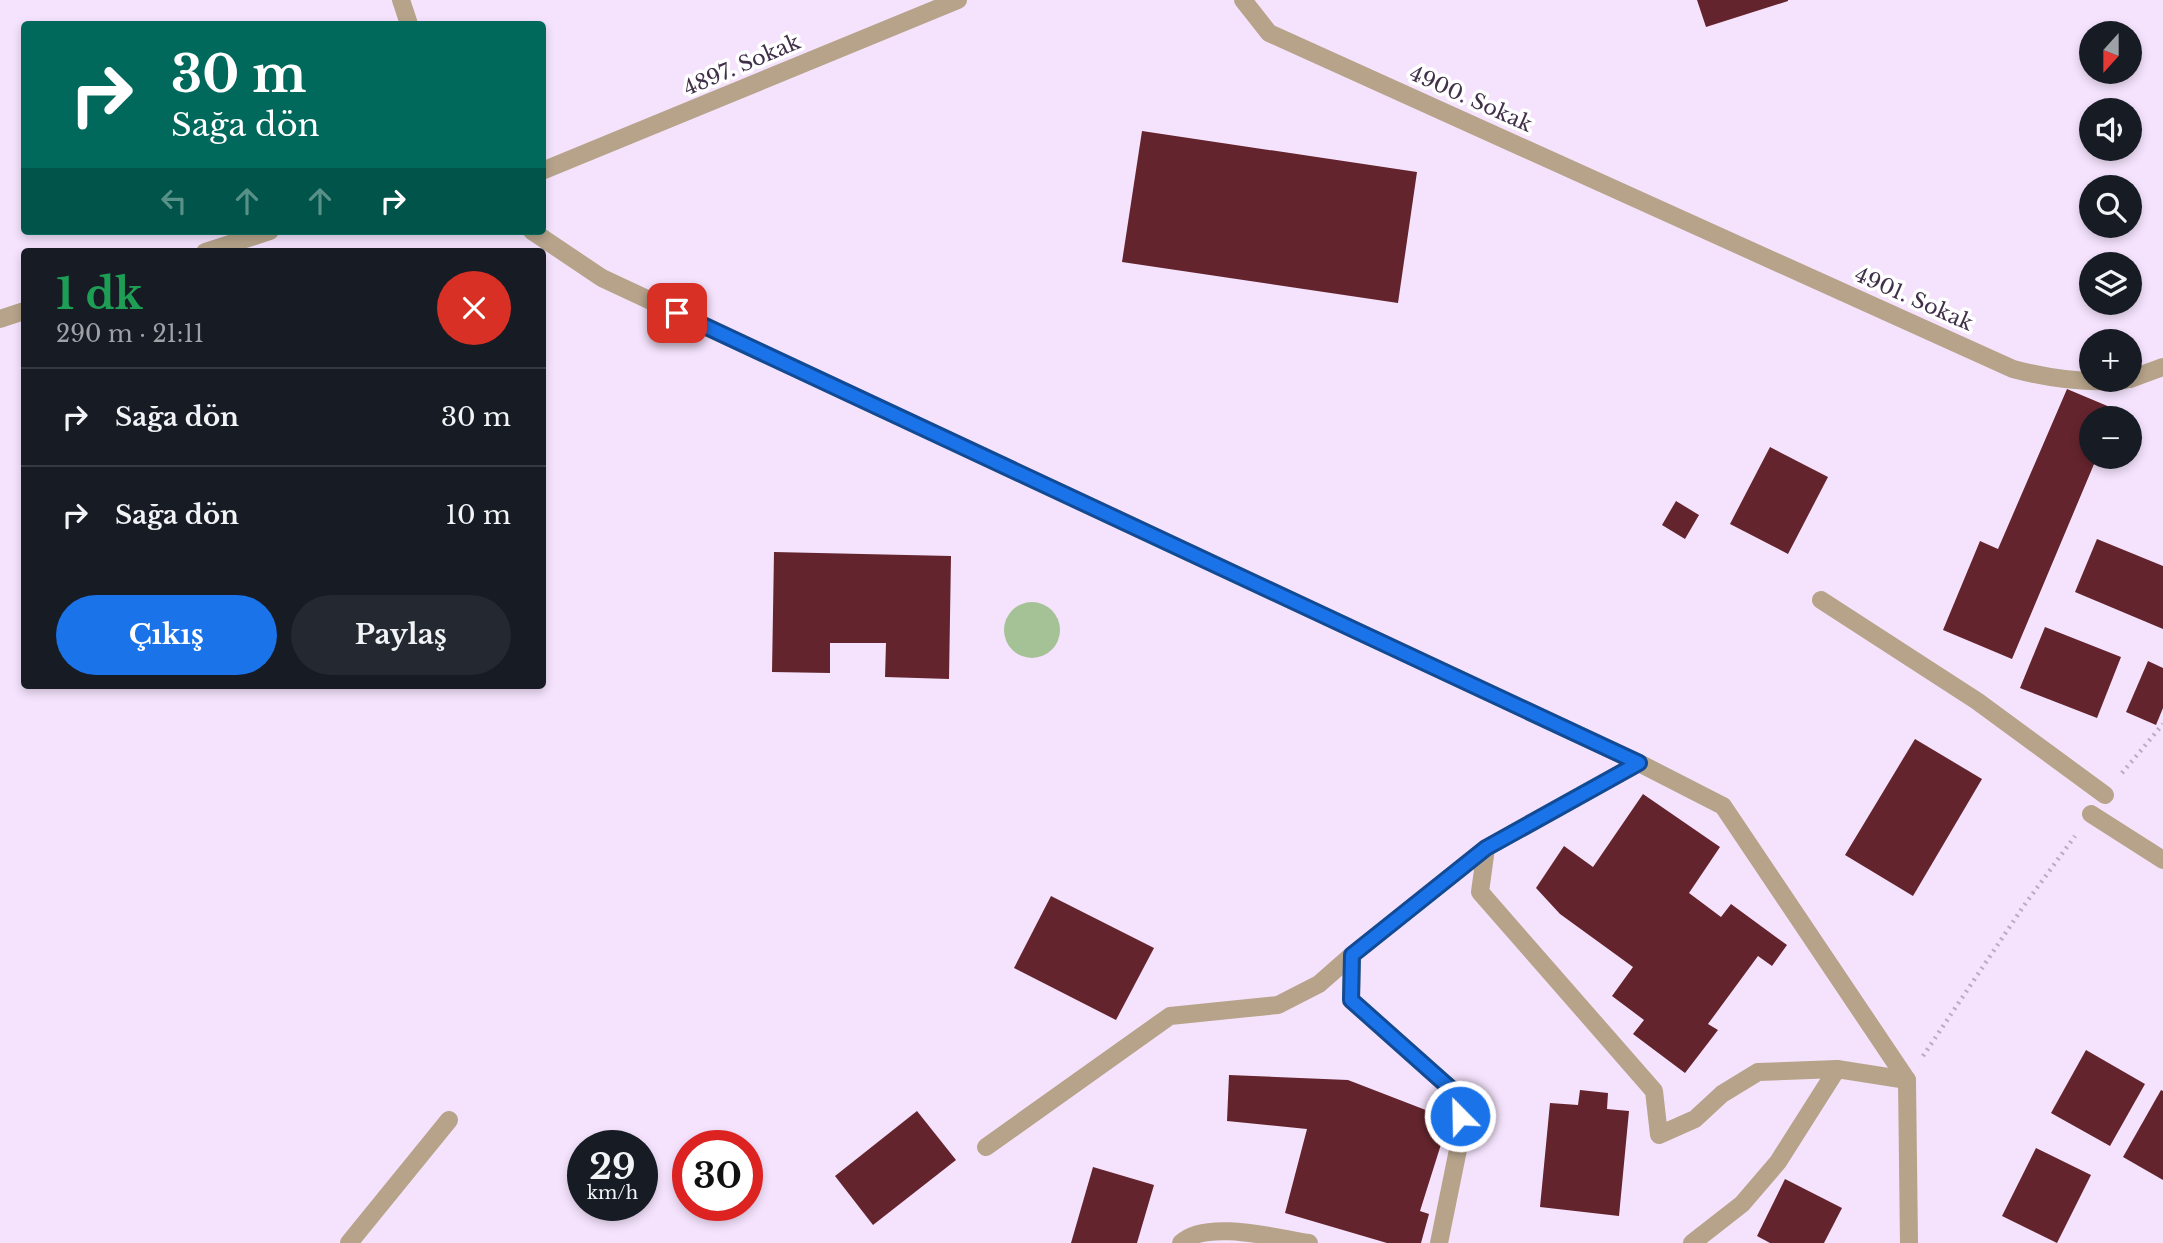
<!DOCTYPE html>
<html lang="tr">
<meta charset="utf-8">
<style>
:root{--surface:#171b24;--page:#242831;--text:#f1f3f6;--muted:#9ea1a6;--line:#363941;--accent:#1a73e8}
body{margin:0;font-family:"Libre Baskerville",serif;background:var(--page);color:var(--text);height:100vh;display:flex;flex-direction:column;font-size:26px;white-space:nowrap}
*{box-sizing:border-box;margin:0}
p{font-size:23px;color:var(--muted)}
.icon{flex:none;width:38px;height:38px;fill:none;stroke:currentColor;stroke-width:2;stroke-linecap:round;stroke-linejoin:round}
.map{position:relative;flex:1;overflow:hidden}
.details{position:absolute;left:21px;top:248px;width:525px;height:441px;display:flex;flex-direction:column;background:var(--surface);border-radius:7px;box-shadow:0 4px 10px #0003}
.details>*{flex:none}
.hud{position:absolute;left:21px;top:21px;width:525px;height:214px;border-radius:7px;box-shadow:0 4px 10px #0003;background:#00695c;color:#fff;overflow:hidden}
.needle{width:46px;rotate:201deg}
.controls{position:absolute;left:2079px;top:21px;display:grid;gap:14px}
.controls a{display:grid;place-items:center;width:63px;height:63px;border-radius:50%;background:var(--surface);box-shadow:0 4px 10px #0003;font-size:35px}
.speed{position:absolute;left:567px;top:1130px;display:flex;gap:14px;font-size:35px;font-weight:700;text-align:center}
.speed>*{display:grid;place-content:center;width:91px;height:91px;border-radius:50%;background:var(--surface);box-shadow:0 4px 10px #0003;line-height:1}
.speed small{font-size:18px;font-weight:400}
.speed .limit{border:10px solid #d22;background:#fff;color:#111}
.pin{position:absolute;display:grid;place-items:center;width:60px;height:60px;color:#fff;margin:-30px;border-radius:14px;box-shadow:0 4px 10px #0006}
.me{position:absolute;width:77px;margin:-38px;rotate:337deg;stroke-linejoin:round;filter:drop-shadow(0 0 5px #0008)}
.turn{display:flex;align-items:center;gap:24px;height:147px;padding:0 35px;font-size:32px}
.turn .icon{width:91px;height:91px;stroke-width:2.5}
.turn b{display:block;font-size:49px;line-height:60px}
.lanes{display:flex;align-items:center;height:66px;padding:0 35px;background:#0003;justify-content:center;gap:35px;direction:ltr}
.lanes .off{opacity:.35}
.round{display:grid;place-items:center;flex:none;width:74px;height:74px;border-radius:37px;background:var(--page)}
.head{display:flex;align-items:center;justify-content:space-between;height:119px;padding:0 35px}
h1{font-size:42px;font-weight:800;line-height:52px;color:#1e9e55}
.button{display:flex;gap:14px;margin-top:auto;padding:14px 35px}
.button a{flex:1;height:80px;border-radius:42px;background:var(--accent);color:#fff;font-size:28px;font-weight:800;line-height:80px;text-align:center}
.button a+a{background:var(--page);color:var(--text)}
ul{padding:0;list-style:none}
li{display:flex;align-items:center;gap:21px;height:98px;padding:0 35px;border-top:2px solid var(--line)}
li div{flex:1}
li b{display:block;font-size:26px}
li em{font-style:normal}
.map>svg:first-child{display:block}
.green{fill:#a5c296}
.building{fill:#64242d}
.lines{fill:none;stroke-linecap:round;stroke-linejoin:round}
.path{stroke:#bcaac4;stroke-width:4.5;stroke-dasharray:2 5;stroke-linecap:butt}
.minor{stroke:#b6a38a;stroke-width:18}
.route-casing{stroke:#114b97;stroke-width:18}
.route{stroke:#1a73e8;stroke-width:12}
.labels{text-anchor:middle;stroke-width:7;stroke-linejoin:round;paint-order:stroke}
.street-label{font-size:21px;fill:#413049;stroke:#fff}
</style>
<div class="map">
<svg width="2163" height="1243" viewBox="0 0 2163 1243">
<rect width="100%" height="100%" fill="#f5e3fd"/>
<circle class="green" cx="1032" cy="630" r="28"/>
<g class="building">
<path d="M1697,0H1788V1L1706,27Z"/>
<path d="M1142,131L1417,172L1398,303L1122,262Z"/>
<path d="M2067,389L2117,410L2113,418H2091V457H2097L2012,659L1943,630L1980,541L1998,549Z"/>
<path d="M1770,447L1828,477L1788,554L1730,524Z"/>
<path d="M1676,501L1699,515L1685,539L1662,525Z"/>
<path d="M2097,539L2163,566V629L2075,592Z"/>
<path d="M774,552L951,556L949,679L885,677L886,643H830V673L772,672Z"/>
<path d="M2045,627L2121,657L2097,718L2020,688Z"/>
<path d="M2148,661L2163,668V708L2156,725L2126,712Z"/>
<path d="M1915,739L1982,779L1913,896L1845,855Z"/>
<path d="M1643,794L1720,847L1689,893L1721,917L1731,904L1787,945L1772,966L1758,956L1708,1024L1718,1030L1685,1073L1633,1034L1644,1020L1612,996L1633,967L1560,914L1536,888L1564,846L1593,867Z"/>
<path d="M1051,896L1154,948L1116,1020L1014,968Z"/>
<path d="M2086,1050L2145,1084L2110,1146L2051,1113Z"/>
<path d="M1229,1075L1348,1080L1449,1119L1420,1211L1429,1214L1421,1243H1387L1285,1213L1307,1129L1227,1121Z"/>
<path d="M1580,1090L1608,1093L1607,1109L1629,1111L1619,1216L1540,1207L1550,1103L1578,1105Z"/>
<path d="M2161,1090L2163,1091V1180L2123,1157Z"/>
<path d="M917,1111L956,1160L873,1225L835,1176Z"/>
<path d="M2036,1148L2091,1175L2057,1243L2002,1216Z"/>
<path d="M1093,1167L1154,1185L1137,1243H1071Z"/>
<path d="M1785,1179L1842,1208L1824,1243H1770L1757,1236Z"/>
</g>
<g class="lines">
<g class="path">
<path d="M2122,773L2163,724"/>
<path d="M1923,1056L2023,907L2075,836"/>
</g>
<g class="minor">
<path d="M401,0L409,24"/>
<path d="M1243,0L1269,33L2013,369C2051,379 2086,384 2125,380"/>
<path d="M542,171L958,0"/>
<path d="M532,231L602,278L1639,763L1723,806L1907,1080L1909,1243"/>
<path d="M205,252L270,231"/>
<path d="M0,319L24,311"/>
<path d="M2130,379L2163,367"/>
<path d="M1821,600L1977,701L2105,795"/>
<path d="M2091,814L2163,860"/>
<path d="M1486,848L1480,892L1654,1091L1659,1135L1695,1119L1722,1094L1758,1072L1837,1069"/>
<path d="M986,1147L1170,1016L1278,1005L1319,984L1352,955"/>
<path d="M349,1243L449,1120"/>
<path d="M1181,1243C1206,1219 1276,1238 1309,1243"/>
<path d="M1439,1243L1461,1135L1460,1097L1351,1000L1352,955L1486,848L1639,763"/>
<path d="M1692,1243L1742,1204L1778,1162L1837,1069L1907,1080"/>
</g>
</g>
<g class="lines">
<g class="route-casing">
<path id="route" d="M677,313L1639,763L1486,848L1352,955L1351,1000L1460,1097V1116"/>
</g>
<use href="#route" class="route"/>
</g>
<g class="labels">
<g class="street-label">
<text transform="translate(742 65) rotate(-23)" y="7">4897. Sokak</text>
<text transform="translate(1471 99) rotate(24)" y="7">4900. Sokak</text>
<text transform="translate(1914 299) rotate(24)" y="7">4901. Sokak</text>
</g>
</g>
</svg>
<div class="controls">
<a><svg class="needle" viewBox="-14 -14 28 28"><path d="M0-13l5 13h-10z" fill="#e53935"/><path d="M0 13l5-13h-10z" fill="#9ea1a6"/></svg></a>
<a><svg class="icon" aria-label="sound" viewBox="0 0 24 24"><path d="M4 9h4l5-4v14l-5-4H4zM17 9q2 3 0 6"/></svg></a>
<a><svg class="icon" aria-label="search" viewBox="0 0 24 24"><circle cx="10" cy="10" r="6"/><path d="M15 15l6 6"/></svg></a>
<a><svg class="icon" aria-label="layers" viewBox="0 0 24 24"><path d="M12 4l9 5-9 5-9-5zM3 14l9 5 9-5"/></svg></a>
<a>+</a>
<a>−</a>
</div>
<div class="speed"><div>29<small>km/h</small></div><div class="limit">30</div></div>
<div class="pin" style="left:677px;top:313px;background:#d93025"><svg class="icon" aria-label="arrive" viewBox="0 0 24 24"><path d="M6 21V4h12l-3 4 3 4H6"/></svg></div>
<svg class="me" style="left:1460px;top:1116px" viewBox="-20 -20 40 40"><circle r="17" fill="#1a73e8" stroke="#fff" stroke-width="3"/><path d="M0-11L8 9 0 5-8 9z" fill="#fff"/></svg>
<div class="hud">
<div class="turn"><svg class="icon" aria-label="right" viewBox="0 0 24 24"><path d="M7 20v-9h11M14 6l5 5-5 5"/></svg><div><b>30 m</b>Sağa dön</div></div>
<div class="lanes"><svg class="icon off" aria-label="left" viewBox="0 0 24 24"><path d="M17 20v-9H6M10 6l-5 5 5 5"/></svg><svg class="icon off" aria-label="ahead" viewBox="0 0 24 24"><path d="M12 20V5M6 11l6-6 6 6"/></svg><svg class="icon off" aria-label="ahead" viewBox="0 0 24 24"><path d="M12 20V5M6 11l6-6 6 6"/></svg><svg class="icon" aria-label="right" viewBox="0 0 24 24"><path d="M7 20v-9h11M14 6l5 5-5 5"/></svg></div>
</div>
<section class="details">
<div class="head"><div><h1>1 dk</h1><p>290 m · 21:11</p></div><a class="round" style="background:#d93025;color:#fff"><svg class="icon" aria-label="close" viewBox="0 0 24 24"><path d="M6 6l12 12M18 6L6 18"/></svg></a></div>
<ul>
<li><svg class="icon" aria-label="right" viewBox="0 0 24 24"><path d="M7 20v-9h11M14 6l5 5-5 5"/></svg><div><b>Sağa dön</b></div><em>30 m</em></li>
<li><svg class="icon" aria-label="right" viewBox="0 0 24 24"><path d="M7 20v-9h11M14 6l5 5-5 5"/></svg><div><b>Sağa dön</b></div><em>10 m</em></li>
</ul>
<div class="button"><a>Çıkış</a><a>Paylaş</a></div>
</section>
</div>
